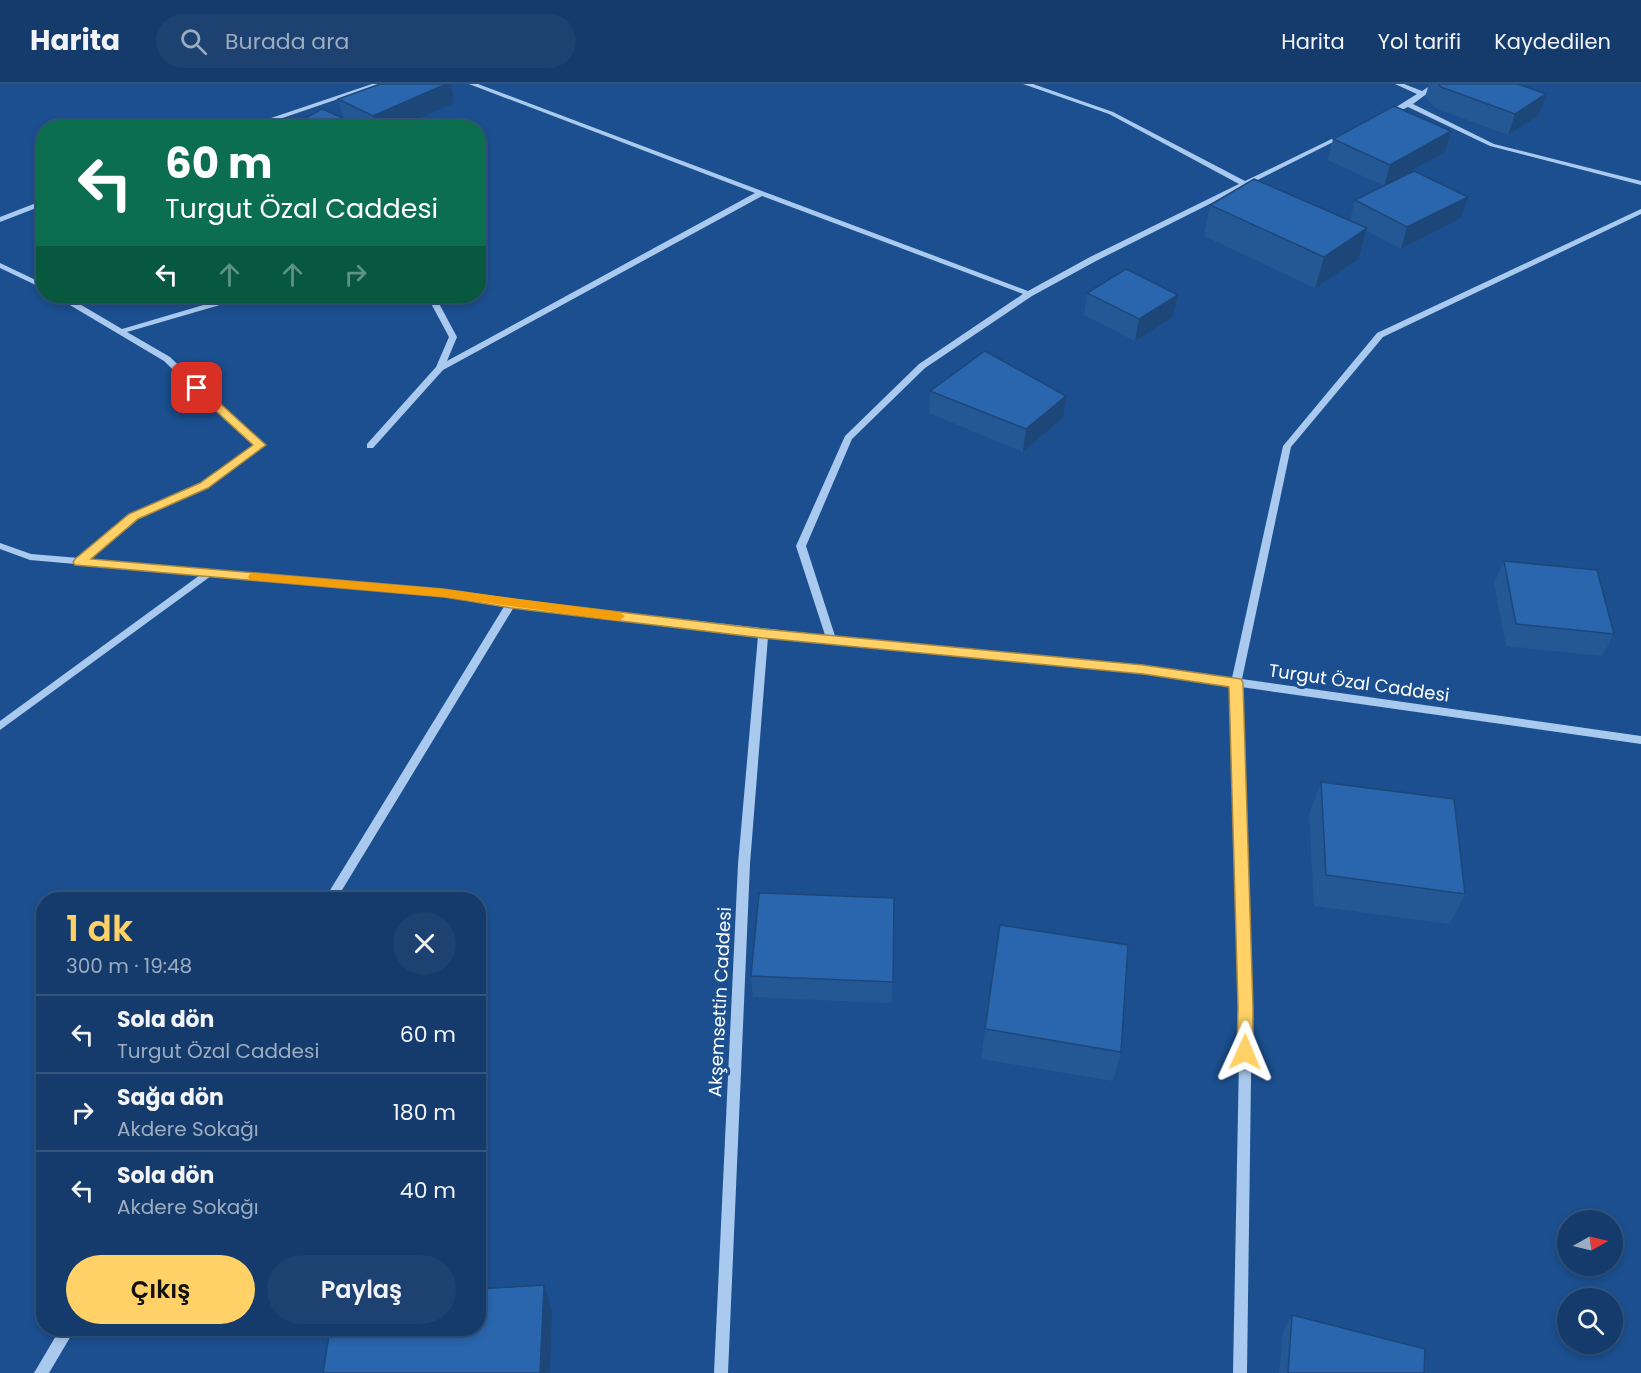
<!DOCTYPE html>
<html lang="tr">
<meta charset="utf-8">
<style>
:root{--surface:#143b6b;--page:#1d4271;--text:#f1f3f6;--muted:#9dadc1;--line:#33557e;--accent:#ffd166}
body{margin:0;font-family:Poppins,sans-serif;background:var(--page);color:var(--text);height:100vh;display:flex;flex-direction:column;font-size:22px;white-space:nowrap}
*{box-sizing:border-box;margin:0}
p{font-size:20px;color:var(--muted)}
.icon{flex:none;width:33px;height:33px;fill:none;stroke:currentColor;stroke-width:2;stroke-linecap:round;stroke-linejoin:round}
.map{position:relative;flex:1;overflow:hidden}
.details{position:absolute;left:36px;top:808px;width:450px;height:444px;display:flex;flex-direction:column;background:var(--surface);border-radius:24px;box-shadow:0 3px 9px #0003,0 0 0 2px var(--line)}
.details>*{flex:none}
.hud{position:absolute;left:36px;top:36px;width:450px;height:183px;border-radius:24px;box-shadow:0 3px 9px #0003,0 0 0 2px var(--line);background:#0b6e4f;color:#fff;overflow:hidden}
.needle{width:39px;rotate:82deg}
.fabs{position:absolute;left:1557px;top:1126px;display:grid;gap:12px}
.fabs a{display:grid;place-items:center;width:66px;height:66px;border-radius:50%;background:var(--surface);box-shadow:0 3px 9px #0003,0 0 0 2px var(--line);font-size:30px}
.pin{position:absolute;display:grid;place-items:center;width:51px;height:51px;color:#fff;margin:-26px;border-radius:12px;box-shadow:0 3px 9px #0006}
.me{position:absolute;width:66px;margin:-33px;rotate:1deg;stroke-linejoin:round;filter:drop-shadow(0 0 4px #0008)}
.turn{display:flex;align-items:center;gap:21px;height:126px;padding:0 30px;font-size:27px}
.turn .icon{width:78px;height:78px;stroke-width:2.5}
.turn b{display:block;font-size:42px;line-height:51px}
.lanes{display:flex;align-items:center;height:57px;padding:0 30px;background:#0003;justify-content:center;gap:30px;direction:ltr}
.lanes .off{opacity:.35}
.round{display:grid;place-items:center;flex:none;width:63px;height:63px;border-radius:32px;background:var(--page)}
.headline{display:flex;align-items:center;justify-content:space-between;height:102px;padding:0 30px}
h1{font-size:36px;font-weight:600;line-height:45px;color:var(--accent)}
.action{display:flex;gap:12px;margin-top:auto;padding:12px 30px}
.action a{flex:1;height:69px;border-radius:36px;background:var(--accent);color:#111;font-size:24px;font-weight:600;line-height:69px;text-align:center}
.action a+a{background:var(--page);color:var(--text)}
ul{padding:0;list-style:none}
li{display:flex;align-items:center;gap:18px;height:78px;padding:0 30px;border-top:2px solid var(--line)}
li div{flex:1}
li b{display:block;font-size:22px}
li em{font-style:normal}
header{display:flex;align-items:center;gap:36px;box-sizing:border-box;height:84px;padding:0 30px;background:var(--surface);border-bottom:2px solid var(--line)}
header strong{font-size:28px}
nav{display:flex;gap:33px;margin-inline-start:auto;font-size:21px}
.search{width:420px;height:54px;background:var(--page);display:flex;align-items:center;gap:15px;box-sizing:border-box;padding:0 21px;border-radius:33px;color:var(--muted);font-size:22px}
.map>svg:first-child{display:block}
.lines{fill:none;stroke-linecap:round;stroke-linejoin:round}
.minor{fill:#a9c9ee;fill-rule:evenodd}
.wall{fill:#245895}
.shaded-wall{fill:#1d4779}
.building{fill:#2a66ad;stroke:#1d4779;stroke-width:1.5}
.route{fill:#ffd166;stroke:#a68842;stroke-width:1.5}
.slow{fill:#f59e0b}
.labels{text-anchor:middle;stroke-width:6;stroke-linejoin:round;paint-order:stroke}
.street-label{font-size:18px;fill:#fff;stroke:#1b4f8f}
</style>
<header>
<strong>Harita</strong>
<div class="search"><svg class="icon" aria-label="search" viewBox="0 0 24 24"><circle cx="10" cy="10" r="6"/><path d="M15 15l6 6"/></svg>Burada ara</div>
<nav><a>Harita</a><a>Yol tarifi</a><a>Kaydedilen</a></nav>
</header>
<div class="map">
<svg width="1641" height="1289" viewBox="0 0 1641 1289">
<rect width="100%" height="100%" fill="#1b4f8f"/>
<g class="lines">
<g class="minor">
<path d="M372,0H382L253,44H241Z"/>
<path d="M469,0H478L1028,207L1090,173L1239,100L1109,30L1023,0H1033L1113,28L1245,97L1344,49L1349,50L1096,177L1032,212L925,284L852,355L806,462L835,552L1143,581L1232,594L1283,362L1377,249L1641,125V130L1383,253L1291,363L1242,595L1641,652V660L1241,603L1252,923L1247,1289H1233L1240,923L1231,601L1143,589L768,553L750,780L728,1289H714L738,780L758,552L514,523L336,816H324L505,521L444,512L211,492L0,646V637L200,491L30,476L0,465V459L31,470L79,474L131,430L201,399L255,361L225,336L164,277L58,214L57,212H66L122,245L234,212H245L244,214L127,248L170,273L231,332L265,361L207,403L137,434L90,475L444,506L511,516L825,551L796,462L845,352L919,280L1023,210L762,112L443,286L373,364H367V360L436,283L449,253L427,212H435L457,253L447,277L755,109Z"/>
<path d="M1395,0H1404L1422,7L1433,0H1440L1413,20L1494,60L1641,97V101L1490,62L1408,23L1389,32H1385V30L1417,10Z"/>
<path d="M44,116V121L0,138V133Z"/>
<path d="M0,179L44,200V205L0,184Z"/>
<path d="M60,1245H75L49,1289H34Z"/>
</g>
</g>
<g class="wall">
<path d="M1429,0H1518L1539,31L1508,51L1435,24L1425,13Z"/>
<path d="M338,15L454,19L398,44H287L343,34Z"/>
<path d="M1333,55L1445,68L1388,100L1468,113L1461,134L1401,165L1367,147L1359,175L1315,204L1204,152L1210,121L1350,136L1355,116L1384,102L1328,76Z"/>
<path d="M1087,209L1173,233L1135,257L1084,231Z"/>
<path d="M930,307L1063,334L1023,368L929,329Z"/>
<path d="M1504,477L1614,550L1602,572L1506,562L1494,499Z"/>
<path d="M1321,698L1465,810L1450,840L1314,822L1309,730Z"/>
<path d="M1000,841L1121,968L1113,997L981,975Z"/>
<path d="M751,892L893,898L891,919L753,913Z"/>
<path d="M1292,1231L1424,1289H1279L1283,1248Z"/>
</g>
<g class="shaded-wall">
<path d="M446,0H451L454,19L398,44H376L373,32Z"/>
<path d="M1546,10L1539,31L1508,51L1515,30Z"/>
<path d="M1451,47L1445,68L1384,102L1390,81Z"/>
<path d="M1468,113L1461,134L1401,165L1407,143Z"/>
<path d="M1367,144L1359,175L1315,204L1324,173Z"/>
<path d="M1178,211L1173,233L1135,257L1139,235Z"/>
<path d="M1066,312L1063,334L1023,368L1026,345Z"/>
<path d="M544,1201L552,1227L550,1289H540Z"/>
</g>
<g class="building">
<path d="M380,0H446L373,32L338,15Z"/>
<path d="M1438,0H1518L1546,10L1515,30L1441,3Z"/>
<path d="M1394,22L1451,47L1390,81L1333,55Z"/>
<path d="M322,25L366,44H287Z"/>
<path d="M1414,87L1468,113L1407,143L1355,116Z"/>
<path d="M1254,95L1367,144L1324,173L1210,121Z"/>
<path d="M1126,185L1178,211L1139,235L1087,209Z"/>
<path d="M985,267L1066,312L1026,345L930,307Z"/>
<path d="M1504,477L1597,486L1614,550L1516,540Z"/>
<path d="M1321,698L1454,715L1465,810L1326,791Z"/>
<path d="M759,809L894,814L893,898L751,892Z"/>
<path d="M1000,841L1128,861L1121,968L985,945Z"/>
<path d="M544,1201L540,1289H323L330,1245H478V1205Z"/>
<path d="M1292,1231L1425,1265L1424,1289H1288Z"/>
</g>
<path class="route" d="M197,301L201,302L266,361L208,404L138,435L91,475L444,505L511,515L763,545L1143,581L1241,595L1243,599L1253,923V968L1251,973L1245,975L1239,973L1237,968L1238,923L1229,603L1143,590L763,554L511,524L444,513L75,481L73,478L75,475L129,430L200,399L253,361L193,306L192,304Z"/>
<path class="slow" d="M254,489L444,505L619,528L625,532L619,537L444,513L250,496L248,493L250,490Z"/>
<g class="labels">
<g class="street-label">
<text transform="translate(1359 599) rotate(8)" y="6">Turgut Özal Caddesi</text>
<text transform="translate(720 918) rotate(-87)" y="6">Akşemsettin Caddesi</text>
</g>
</g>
</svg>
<div class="fabs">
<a><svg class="needle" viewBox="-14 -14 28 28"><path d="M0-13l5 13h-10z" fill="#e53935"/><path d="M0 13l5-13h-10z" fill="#9dadc1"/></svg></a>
<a><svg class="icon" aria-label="search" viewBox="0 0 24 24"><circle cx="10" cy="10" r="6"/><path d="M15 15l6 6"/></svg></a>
</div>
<div class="pin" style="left:197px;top:304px;background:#d93025"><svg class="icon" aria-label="arrive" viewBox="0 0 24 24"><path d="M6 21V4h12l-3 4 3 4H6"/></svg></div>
<svg class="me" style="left:1245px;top:968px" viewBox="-20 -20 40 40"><path d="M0-17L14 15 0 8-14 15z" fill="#ffd166" stroke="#fff" stroke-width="4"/></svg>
<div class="hud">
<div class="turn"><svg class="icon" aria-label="left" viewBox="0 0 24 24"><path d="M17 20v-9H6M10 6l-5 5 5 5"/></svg><div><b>60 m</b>Turgut Özal Caddesi</div></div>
<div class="lanes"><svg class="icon" aria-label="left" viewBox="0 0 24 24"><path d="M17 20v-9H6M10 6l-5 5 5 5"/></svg><svg class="icon off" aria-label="ahead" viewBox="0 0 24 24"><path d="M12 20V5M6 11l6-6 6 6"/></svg><svg class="icon off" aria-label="ahead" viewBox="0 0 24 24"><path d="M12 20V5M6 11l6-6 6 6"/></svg><svg class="icon off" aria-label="right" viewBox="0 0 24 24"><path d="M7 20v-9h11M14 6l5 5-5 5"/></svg></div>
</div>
<section class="details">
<div class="headline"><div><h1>1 dk</h1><p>300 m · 19:48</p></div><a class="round"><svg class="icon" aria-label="close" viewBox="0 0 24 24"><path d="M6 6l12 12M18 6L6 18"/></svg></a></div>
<ul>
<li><svg class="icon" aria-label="left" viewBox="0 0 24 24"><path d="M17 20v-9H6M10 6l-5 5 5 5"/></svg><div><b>Sola dön</b><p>Turgut Özal Caddesi</p></div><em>60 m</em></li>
<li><svg class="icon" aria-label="right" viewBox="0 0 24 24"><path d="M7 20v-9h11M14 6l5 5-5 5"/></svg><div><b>Sağa dön</b><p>Akdere Sokağı</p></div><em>180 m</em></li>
<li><svg class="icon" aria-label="left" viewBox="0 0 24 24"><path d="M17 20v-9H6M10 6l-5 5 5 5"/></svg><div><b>Sola dön</b><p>Akdere Sokağı</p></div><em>40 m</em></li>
</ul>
<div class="action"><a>Çıkış</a><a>Paylaş</a></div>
</section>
</div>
